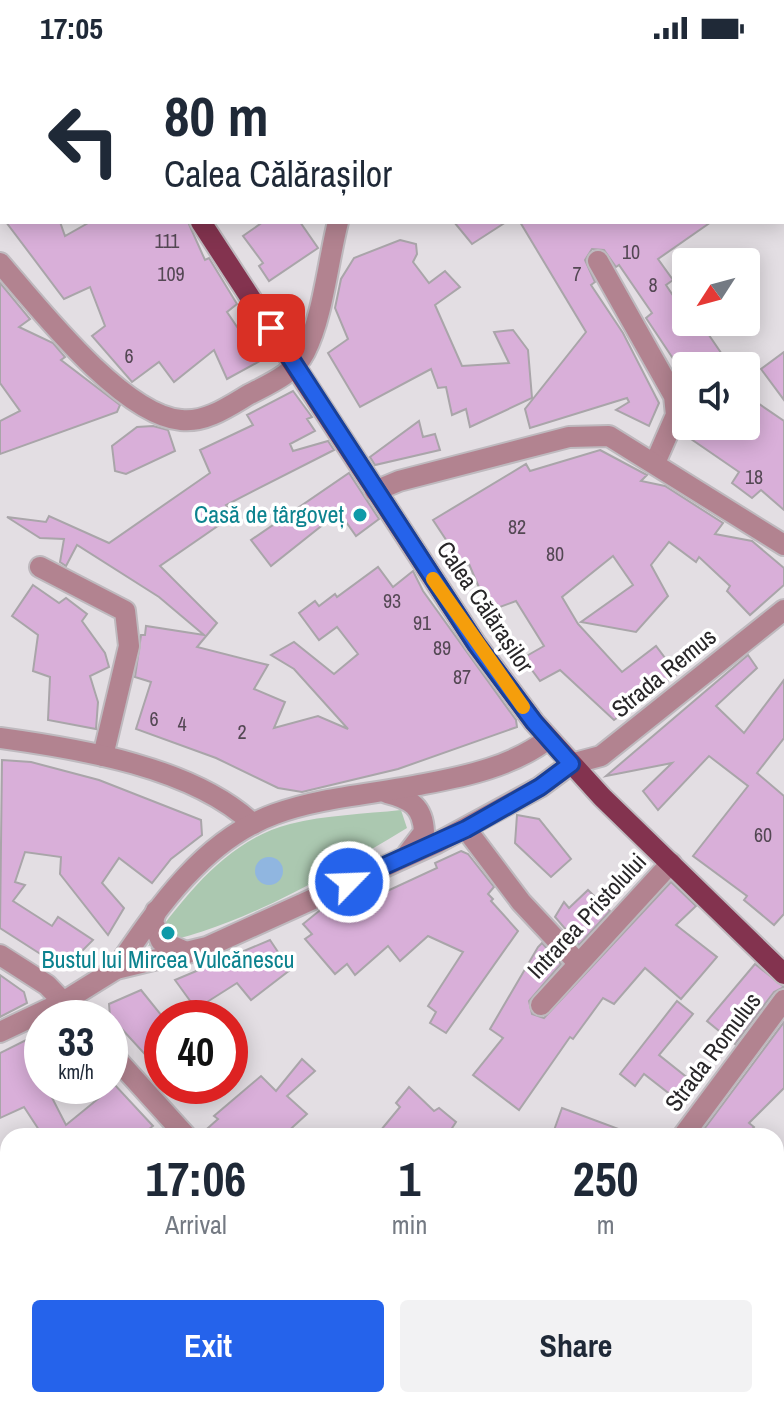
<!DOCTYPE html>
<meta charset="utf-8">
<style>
:root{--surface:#fff;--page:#f2f2f3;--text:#1f2937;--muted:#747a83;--accent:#2563eb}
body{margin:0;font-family:"Archivo Narrow",sans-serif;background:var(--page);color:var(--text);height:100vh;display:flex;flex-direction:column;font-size:30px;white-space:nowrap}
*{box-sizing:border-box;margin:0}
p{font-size:26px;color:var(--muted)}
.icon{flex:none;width:44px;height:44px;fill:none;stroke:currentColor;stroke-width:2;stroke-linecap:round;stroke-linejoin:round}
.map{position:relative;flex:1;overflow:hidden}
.details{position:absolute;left:0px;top:1072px;width:784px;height:280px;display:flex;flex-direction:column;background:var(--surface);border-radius:24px 24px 0 0;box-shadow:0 4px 20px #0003}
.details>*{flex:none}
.guide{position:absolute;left:0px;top:0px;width:784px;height:168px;box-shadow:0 4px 20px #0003;background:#fff;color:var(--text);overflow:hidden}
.needle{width:52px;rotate:234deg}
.controls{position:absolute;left:672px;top:192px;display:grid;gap:16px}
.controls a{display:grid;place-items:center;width:88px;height:88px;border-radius:8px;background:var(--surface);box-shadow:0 4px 20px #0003;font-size:40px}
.speed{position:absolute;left:24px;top:944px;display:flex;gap:16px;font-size:40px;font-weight:700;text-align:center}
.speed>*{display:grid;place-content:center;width:104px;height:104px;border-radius:50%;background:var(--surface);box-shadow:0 4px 20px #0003;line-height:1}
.speed small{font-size:20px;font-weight:400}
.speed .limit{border:12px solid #d22;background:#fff;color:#111}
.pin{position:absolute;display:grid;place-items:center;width:68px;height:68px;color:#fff;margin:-34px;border-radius:16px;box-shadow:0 4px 12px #0006}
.me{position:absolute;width:88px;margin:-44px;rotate:66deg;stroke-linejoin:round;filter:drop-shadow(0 0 6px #0008)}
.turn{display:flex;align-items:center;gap:28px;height:168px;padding:0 32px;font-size:36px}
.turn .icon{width:104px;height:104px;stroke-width:2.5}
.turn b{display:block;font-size:56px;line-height:68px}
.eta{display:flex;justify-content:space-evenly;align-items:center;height:136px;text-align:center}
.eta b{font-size:48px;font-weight:800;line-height:56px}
.button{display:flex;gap:16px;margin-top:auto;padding:16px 32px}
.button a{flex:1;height:92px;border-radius:8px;background:var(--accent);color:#fff;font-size:32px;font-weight:800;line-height:92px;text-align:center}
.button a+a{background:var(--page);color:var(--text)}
.status{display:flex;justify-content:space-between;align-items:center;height:56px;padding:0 40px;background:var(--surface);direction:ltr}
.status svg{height:22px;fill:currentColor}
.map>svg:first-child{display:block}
.green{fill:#abc8b0}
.water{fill:#90b6e0}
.building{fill:#d9afd9;stroke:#a9a5a9;stroke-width:2}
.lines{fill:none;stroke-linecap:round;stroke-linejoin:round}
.minor-casing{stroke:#beb9be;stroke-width:24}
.major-casing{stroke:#beb9be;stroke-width:24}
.minor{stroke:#b28390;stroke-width:20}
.major{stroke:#83334f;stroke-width:20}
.route-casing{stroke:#184099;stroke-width:20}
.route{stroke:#2563eb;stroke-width:14}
.slow{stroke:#f59e0b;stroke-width:14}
.culture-dot{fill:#0f9aa8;stroke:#fff;stroke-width:3}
.labels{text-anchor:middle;stroke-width:7;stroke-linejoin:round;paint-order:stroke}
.number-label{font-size:20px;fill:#544854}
.culture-label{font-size:24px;fill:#0d838f;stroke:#fff;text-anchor:end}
.street-label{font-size:24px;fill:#282628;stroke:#fff}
</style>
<div class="status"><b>17:05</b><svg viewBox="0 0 49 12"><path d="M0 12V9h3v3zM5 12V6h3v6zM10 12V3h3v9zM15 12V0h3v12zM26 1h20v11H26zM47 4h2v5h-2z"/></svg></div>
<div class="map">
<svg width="784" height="1352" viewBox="0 0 784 1352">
<rect width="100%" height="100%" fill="#e3dee3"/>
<path class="green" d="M401,754L407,772C326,821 242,871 148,890C185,840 227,784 290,768C325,759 365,758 401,754Z"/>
<circle class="water" cx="269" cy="815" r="14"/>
<g class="building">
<path d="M6,166H60L65,180L90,166H188L205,204L209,202L237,248L227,256L260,305L227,323L214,294L174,326L159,306L132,326L92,280L105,270L90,231L64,243Z"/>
<path d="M263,166H300L318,192L269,225L259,210L263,207L243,180Z"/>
<path d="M454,166H506L472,188Z"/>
<path d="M520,166H711L658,203L673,224L666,229L686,259V266H700L730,310H678L646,262L652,257L619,209L616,211L604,194L592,193L585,204L595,226L591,229L623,277L659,347L649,370L616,354L629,346L627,342L530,372L525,353L586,276Z"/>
<path d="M400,184L416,188L417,198L413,206L429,227L445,215L460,231L435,249L462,310L509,307L494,276L513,274L528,294L532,342L470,371L466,353L452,359L446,331L438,332L431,313L360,351L328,297L348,283L335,252L341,223L354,202Z"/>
<path d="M0,227L30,263L19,271L53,287L65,301L61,304L120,349L117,356L0,398V365L20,355L0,327Z"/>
<path d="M784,296V344L761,313Z"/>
<path d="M293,335L312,361L307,363L315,375L290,388L293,395L328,385L334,394L226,449L231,456L223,462L225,465L160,510L217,567L197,591L268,609L254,633L285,646L274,672L318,660L348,673L294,613L271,599L294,586L334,618L358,598L337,571L319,584L299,557L315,545L319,550L335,538L337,541L378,511L393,531L413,515L423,535L516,664L517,671L398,713L302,736L278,732L216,702L136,673L151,626L135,621L141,579H145L146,570L204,579L159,541L77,489L66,510L60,506L64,483L40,482L7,461L46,466L49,460L109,487L210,417L200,394L253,369L247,359Z"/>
<path d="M746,339L784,365V454L761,434L752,442L732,427L739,416L691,383L700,370H746Z"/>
<path d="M419,365L423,381L435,378L440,394L375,409L370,401Z"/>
<path d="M153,370L168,374L175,395L126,418L115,415L112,390L137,371Z"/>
<path d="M600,394L647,419L641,425L665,430L723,467L715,478L752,485L784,512V529L750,559L727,535L730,530L699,501L696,506L669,486L651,509L668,540L636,576L581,566L633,529L613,500L562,541L578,568L622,616L656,590L677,618L614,664L560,614L540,625L523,602L544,590L516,545L489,555L469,508L464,511L433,464L526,408L530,415Z"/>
<path d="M349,417L379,463L356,480L339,456L271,510L251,484Z"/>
<path d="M33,529L59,547L66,542L87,558L82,565L105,597L109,611L90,620L98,646L96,673L48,664L50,621L33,615L38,579L12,560Z"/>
<path d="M748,599L757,612L716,650L744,677L784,624V682L757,717L784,740V858L774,869L744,844L747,840L693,800L748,730L709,700L658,754L643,735L672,707L606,720Z"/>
<path d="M2,704L31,706L99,724L201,764L202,779L171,803L152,827L119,802L102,827L124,852L108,879L60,818L61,801L25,796L15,826L25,829L13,845L52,870L58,861L93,884L70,907L43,908L42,899L0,872Z"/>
<path d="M517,759L539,763L571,803L551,821L515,787Z"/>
<path d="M461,795L468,798L494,831L488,838L493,843L491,845L518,875L446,977L430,967L436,956L428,950L463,896L428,880L400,905L388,890L355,919L347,908L335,918L305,883L312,878L303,868L319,855L376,829L383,837L437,812L435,807Z"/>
<path d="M671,826L696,850L676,869L717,901L681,943L645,912L614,948L603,942L573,983L570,981L519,1054L473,1019L503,982L490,973L538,891L542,887L561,908L529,945L532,958L544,962Z"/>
<path d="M588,834L610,855L579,889L555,861L564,846L569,852Z"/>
<path d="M270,884L290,914L251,944L237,927L196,953L175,924Z"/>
<path d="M755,908L784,931L774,936L735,988L707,965Z"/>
<path d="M0,919L24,936L27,947L0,961Z"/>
<path d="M141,934L162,960V1017L110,960L109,948Z"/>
<path d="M677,945L693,958L659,999L694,1027L680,1046L644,1018L635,1030L620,1018Z"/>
<path d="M784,966V1032L749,1067L754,1071L746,1080H699Z"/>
<path d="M30,982L42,1003V1030H46L66,1069L115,1029L153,1070L140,1080H43L24,1051L0,1062V997Z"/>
<path d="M302,1003L315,1015L287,1040L307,1058L283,1080H199L218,1063L214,1060L261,1020L276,1035Z"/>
<path d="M409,1031L434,1055L439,1052L456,1066L447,1080H376L400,1051L396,1047Z"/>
<path d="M562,1052L632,1078L631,1080H552Z"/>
</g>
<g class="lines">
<g class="minor-casing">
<g id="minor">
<path d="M376,2L377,0"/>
<path d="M717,2L718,0"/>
<path d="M598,205L674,340L676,359L655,407"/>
<path d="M0,207C38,251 122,359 181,364C205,367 228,351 248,339C269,328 294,318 305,296C323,261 328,205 338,166"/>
<path d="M375,435L399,425L569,381L609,380L784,489"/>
<path d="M40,511L125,555L129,590L103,700"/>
<path d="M0,682C80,693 193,711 253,768"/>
<path d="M387,737C411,743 423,751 424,776L408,797"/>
<path d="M466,773L521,846L578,907"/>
<path d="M156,855L153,866L161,885L188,897"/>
<path d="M0,899L47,929L79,962"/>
<path d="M116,913C157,853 203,784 275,758C321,741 375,738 424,728C467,720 513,710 548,683"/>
<path d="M541,949L671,807"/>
<path d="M0,976L63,946L116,913L207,891L437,787L540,731L571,708L601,700L784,554"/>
<path d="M110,996L186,1080"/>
<path d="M683,1080L784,944"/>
<path d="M0,1205L8,1210"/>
<path d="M183,1344L188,1352"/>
<path d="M710,1344L739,1352"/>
<path d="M598,1352L599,1344"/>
</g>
</g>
<g class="major-casing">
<g id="major">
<path d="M96,0L97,2"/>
<path d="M201,166L476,588L534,666L602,741L784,918"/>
</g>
</g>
<use href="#minor" class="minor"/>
<use href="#major" class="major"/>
</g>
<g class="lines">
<g class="route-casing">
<path id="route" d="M271,272L476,588L534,666L571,708L540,731L466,773L349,826"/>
</g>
<use href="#route" class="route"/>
<path class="slow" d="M433,523L523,651"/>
</g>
<g class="culture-dot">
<circle cx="360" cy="459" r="8"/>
<circle cx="168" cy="877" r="8"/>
</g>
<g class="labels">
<g class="number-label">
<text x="167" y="192">111</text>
<text x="631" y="203">10</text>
<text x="171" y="225">109</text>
<text x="577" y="225">7</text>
<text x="653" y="236">8</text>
<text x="129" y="307">6</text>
<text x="754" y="428">18</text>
<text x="517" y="478">82</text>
<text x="555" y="505">80</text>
<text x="392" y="552">93</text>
<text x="422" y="574">91</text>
<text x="442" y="599">89</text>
<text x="462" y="628">87</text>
<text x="154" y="670">6</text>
<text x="182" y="675">4</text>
<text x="242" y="683">2</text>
<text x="763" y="786">60</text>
</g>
<g class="culture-label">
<text x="344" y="467">Casă de târgoveț</text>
<text x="168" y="912" text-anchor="middle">Bustul lui Mircea Vulcănescu</text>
</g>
<g class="street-label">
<text transform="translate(485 551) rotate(56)" y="8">Calea Călărașilor</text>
<text transform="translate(664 617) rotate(-39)" y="8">Strada Remus</text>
<text transform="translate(587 860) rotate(-47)" y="8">Intrarea Pristolului</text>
<text transform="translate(713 996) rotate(-53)" y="8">Strada Romulus</text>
</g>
</g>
</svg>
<div class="controls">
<a><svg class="needle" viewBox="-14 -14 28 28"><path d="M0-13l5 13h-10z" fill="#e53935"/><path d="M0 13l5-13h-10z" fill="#747a83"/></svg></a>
<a><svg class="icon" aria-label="sound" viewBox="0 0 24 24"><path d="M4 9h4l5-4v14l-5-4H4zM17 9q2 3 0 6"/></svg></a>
</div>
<div class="speed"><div>33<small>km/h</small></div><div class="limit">40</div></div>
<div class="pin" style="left:271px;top:272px;background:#d93025"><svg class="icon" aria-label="arrive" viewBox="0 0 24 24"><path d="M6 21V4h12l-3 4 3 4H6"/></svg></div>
<svg class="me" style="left:349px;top:826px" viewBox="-20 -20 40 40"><circle r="17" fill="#2563eb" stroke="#fff" stroke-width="3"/><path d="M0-11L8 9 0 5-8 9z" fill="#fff"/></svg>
<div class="guide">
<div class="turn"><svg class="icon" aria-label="left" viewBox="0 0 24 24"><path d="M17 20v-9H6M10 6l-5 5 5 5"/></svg><div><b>80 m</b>Calea Călărașilor</div></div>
</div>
<section class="details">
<div class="eta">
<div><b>17:06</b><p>Arrival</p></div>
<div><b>1</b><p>min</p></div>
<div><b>250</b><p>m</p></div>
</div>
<div class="button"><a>Exit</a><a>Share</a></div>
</section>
</div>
